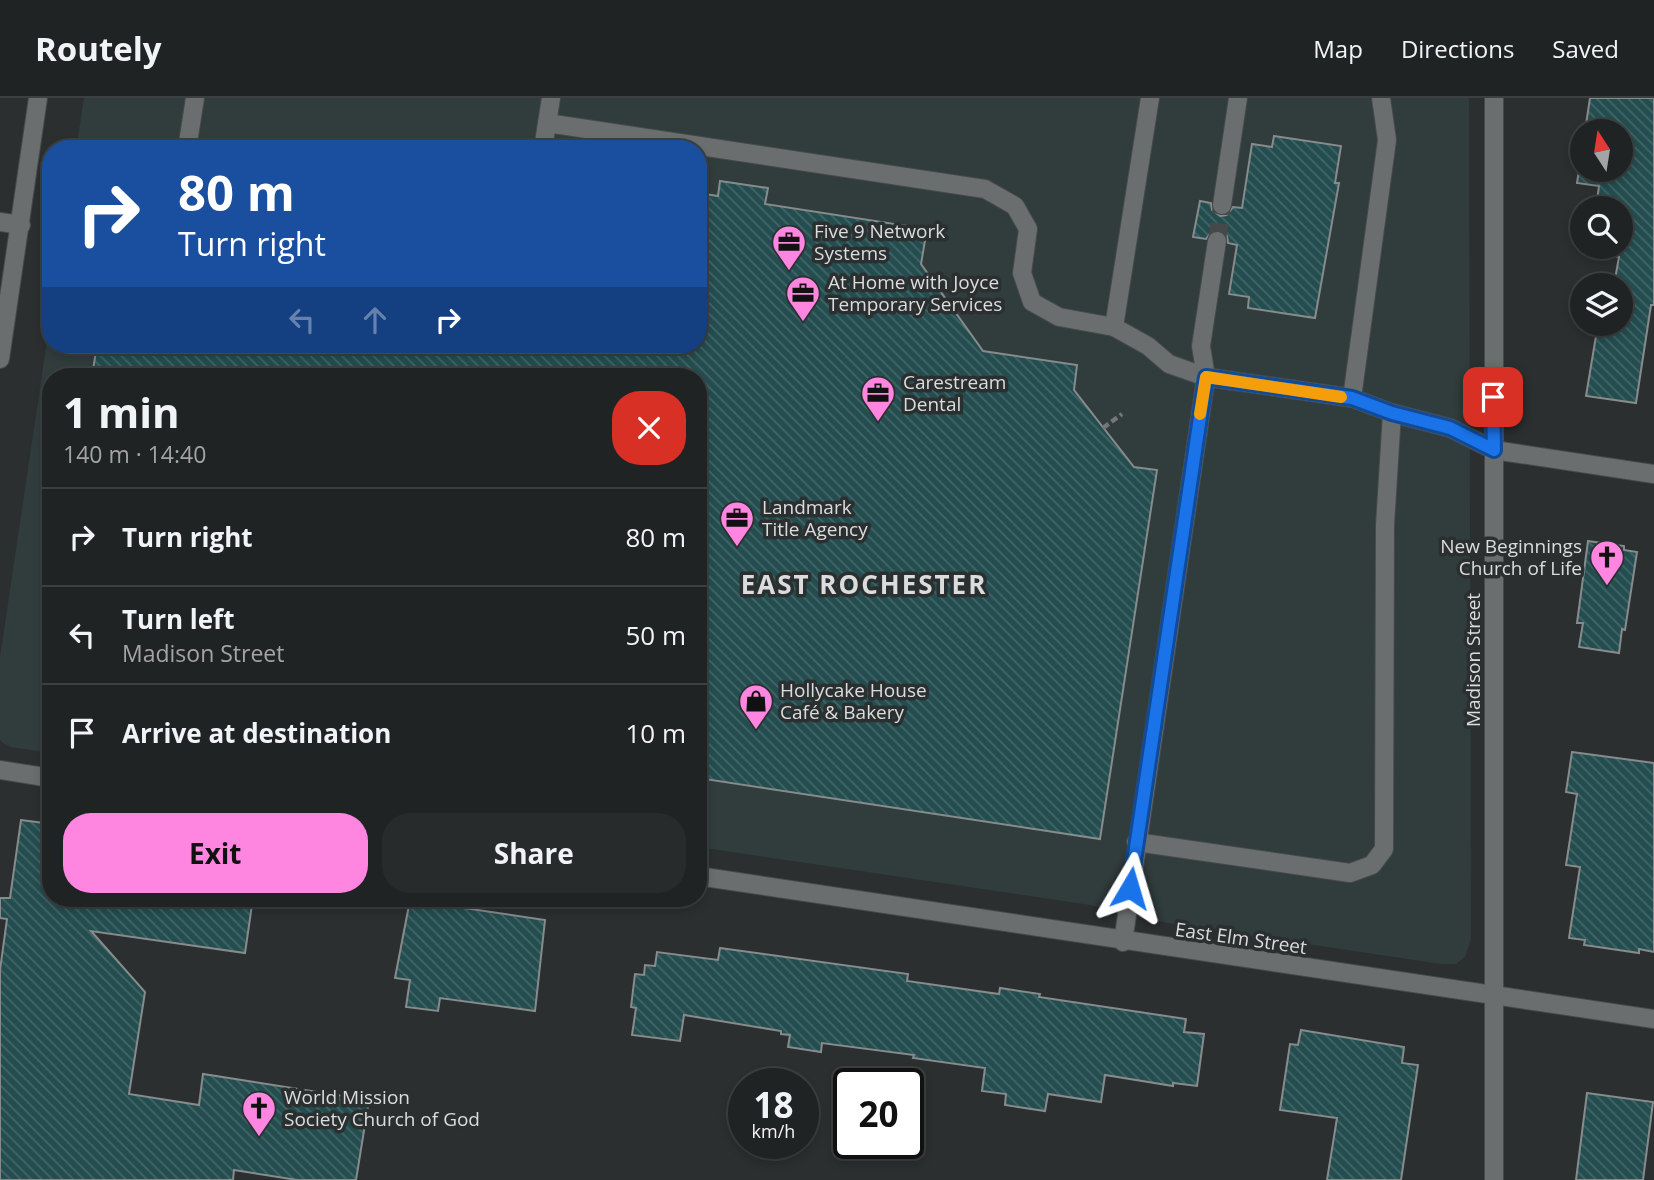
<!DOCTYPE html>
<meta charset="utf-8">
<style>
:root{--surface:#202323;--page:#282b2b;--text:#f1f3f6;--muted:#a2a4a6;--line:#3d4041;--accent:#fe86e1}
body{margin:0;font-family:"Open Sans",sans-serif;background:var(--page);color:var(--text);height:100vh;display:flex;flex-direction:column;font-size:26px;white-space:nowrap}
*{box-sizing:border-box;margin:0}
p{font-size:23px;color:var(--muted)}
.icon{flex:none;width:38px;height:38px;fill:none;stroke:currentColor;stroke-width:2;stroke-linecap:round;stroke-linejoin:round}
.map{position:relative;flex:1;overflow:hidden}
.sheet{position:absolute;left:42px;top:270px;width:665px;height:539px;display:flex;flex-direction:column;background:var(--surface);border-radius:28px;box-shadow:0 4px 10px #0003,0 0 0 2px var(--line)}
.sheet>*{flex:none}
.banner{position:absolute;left:42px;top:42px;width:665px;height:214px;border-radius:28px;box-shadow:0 4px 10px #0003,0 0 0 2px var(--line);background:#1a4fa0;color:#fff;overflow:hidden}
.needle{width:46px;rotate:348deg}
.controls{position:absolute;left:1570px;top:21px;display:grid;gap:14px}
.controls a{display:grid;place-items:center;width:63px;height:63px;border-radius:50%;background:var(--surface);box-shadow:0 4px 10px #0003,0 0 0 2px var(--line);font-size:35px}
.speed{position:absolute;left:728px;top:970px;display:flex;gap:14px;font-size:35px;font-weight:700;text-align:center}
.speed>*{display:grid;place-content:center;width:91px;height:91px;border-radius:50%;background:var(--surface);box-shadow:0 4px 10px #0003,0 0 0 2px var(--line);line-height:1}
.speed small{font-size:18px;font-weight:400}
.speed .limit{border:4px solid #111;border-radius:10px;background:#fff;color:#111}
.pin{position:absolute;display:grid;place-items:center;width:60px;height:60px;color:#fff;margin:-30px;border-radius:14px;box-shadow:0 4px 10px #0006}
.me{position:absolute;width:77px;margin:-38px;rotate:7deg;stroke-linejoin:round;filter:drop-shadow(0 0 5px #0008)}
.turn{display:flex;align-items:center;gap:24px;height:147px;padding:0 21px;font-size:32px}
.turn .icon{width:91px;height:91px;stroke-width:2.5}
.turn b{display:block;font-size:49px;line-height:60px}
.lanes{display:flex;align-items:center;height:66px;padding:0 21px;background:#0003;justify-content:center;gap:35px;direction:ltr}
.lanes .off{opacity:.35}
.round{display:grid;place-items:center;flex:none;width:74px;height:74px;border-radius:28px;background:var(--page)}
.overview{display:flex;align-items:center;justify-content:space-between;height:119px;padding:0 21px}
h1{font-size:42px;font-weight:700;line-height:52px}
.primary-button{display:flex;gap:14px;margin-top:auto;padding:14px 21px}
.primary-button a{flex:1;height:80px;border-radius:28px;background:var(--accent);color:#111;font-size:28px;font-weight:700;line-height:80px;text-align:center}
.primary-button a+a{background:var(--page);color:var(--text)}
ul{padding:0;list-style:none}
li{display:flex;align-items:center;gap:21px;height:98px;padding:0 21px;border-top:2px solid var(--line)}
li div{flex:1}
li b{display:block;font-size:26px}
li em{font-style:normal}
header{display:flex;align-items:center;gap:42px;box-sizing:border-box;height:98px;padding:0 35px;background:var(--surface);border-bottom:2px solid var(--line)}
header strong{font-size:33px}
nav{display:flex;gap:38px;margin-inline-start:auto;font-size:24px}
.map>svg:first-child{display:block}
.built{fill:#313c3d}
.building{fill:url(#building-back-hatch);stroke:#878b8b;stroke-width:2}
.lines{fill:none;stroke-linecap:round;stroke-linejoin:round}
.minor-tunnel{stroke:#454949;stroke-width:18;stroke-dasharray:18 9;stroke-linecap:butt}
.minor-casing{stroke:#474a4a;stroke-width:20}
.path{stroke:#737676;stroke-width:4.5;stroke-dasharray:7 3.5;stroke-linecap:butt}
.minor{stroke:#6a6e6f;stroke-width:18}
.route-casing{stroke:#114b97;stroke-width:18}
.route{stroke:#1a73e8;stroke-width:12}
.slow{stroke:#f59e0b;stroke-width:12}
.labels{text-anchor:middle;stroke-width:7;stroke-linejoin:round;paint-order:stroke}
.poi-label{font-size:19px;fill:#dbdddd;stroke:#2b2f2f;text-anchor:start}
.street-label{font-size:19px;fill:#dbdddd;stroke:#2b2f2f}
.district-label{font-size:26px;font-weight:bold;letter-spacing:2px;fill:#dbdddd;stroke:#2b2f2f}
</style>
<header>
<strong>Routely</strong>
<nav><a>Map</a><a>Directions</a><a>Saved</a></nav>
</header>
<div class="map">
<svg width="1654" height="1082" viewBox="0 0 1654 1082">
<defs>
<pattern id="building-back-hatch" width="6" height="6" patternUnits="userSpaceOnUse" patternTransform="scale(1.75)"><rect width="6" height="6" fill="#244d4f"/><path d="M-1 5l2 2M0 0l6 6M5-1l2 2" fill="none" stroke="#436668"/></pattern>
</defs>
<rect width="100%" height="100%" fill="#2b2f2f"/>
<path class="built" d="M84,0H1469L1471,841L1465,859L1456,866H1441L1167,825L1090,807L698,749V278H51V655L11,649L3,645L0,642V559L51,216V247H698V51H76Z"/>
<g class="building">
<path d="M1590,0H1654V207H1651L1636,305L1586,298L1598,226H1620V187H1614L1619,159L1590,152V149H1620V110H1596L1599,88L1577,85L1582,53V72H1620V33H1585Z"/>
<path d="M1274,38L1341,48L1335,85H1339L1315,220L1248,210L1249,199L1229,196L1237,147L1228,145L1227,138L1219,132L1212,133L1206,141L1193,139L1200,103L1211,105L1212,112L1220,118L1227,117L1233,109L1242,110L1252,46L1272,49Z"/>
<path d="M720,83L768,90L765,106L927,131L921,166L983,253L1077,267L1074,292L1134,369L1157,372L1100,741L698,680V278H92L97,247H329L363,252L371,247H698V95L718,98Z"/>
<path d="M1588,443L1624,448V452L1637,454L1625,532L1622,531L1619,555L1579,549L1583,525H1577Z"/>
<path d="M1572,654L1654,665V854L1639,851V855L1584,847L1585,842L1569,840L1580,769L1566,767L1577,696L1566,694Z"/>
<path d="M21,722L51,726V800H253L245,855L91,833L145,894L129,996L199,1007L203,976L369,1002L356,1082H297L234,1072L233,1082H0V872L7,821L0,820V800H10Z"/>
<path d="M410,802L545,822L535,913L440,900L438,913L406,909L410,882L395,880Z"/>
<path d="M720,850L908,876L907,883L999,896L1000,890L1040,896L1039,899L1186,921L1184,934L1204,936L1197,988L1173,985V988L1105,977L1101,1004L1048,996L1045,1013L1005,1007L1006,996L982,993L985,970L913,960L914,957L822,945L821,954L788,949L790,937L781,936V933L684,917L680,943L632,937L636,910L631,909L635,876L644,877L645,867L655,868L657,854L718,862Z"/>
<path d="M1301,932L1404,949L1402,965L1418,967L1401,1082H1327L1337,1020L1280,1012L1290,946L1298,947Z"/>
<path d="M1587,995L1653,1004L1643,1082H1576Z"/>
</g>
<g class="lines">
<path class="minor-tunnel" d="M1217,143L1222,107"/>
<g class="minor-casing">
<g id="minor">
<path d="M1494,0V1082"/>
<path d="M547,25L551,0"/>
<path d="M187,51L195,0"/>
<path d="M543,51L547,25L985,91L1015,108L1028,131L1022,175L1032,204L1059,219L1114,229L1148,248L1169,266L1206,279L1201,248L1217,143"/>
<path d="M1222,107L1238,0"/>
<path d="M0,124L21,127"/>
<path d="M1114,229L1150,0"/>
<path d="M0,261L38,0"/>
<path d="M1352,300L1387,42L1381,0"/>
<path d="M0,672L51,680"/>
<path d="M1136,744L1350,775L1372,767L1384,751L1385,427L1392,315"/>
<path d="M698,778L1654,921"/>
<path d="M1123,844L1206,279L1352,300L1392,315L1450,330L1494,352L1654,376"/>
</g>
</g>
<path class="path" d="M1103,330L1122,316"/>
<use href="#minor" class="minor"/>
</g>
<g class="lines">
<g class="route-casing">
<path id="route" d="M1130,790L1206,279L1352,300L1392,315L1450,330L1494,352L1493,299"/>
</g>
<use href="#route" class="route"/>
<path class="slow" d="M1200,316L1206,279L1341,299"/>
</g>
<defs>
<g id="office-pin" transform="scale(1.75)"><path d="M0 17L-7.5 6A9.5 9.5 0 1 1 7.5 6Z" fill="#fe86e1" stroke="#2b2f2f"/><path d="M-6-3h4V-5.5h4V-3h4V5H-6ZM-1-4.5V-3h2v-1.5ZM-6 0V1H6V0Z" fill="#111"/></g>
<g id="church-pin" transform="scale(1.75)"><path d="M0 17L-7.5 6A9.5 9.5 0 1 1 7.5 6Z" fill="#fe86e1" stroke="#2b2f2f"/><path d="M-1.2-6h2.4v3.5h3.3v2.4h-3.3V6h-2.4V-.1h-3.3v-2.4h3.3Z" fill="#111"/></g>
<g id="shop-pin" transform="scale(1.75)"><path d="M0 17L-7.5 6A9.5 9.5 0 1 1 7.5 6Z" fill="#fe86e1" stroke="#2b2f2f"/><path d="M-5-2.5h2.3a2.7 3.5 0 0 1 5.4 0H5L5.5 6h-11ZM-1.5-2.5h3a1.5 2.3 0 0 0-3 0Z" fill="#111"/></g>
</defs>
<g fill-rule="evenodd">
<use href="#office-pin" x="789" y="144"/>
<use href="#office-pin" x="803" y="195"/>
<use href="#office-pin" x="878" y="295"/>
<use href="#office-pin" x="737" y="420"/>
<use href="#church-pin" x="1607" y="459"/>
<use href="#shop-pin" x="756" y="603"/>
<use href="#church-pin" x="259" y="1010"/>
</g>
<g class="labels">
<g class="poi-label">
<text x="814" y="140">Five 9 Network<tspan x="814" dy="22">Systems</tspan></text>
<text x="828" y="191">At Home with Joyce<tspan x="828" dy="22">Temporary Services</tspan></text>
<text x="903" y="291">Carestream<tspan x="903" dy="22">Dental</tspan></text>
<text x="762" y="416">Landmark<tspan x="762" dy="22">Title Agency</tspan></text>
<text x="1582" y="455" text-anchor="end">New Beginnings<tspan x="1582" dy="22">Church of Life</tspan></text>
<text x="780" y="599">Hollycake House<tspan x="780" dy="22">Café &amp; Bakery</tspan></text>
<text x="284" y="1006">World Mission<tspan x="284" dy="22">Society Church of God</tspan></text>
</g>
<g class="street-label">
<text transform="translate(1473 562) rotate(-90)" y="7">Madison Street</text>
<text transform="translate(1241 840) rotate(8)" y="7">East Elm Street</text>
</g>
<g class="district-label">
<text x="864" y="496">EAST ROCHESTER</text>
</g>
</g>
</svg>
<div class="controls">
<a><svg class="needle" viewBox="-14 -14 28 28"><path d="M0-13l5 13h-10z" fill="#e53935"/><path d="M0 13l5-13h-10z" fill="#a2a4a6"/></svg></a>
<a><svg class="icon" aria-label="search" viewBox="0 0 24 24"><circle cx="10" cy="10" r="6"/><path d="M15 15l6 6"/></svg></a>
<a><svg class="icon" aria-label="layers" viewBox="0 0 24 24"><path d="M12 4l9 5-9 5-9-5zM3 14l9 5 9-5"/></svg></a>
</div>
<div class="speed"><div>18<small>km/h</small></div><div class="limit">20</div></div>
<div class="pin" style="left:1493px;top:299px;background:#d93025"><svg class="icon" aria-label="arrive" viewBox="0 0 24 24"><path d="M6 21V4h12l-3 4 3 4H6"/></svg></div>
<svg class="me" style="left:1130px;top:790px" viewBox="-20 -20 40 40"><path d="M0-17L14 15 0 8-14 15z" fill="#1a73e8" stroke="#fff" stroke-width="4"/></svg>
<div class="banner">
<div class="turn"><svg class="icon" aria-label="right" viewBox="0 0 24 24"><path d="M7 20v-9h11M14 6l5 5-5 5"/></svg><div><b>80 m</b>Turn right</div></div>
<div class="lanes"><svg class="icon off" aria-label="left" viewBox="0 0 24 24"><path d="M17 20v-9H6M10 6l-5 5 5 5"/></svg><svg class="icon off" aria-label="ahead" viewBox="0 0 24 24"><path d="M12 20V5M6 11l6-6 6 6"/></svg><svg class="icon" aria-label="right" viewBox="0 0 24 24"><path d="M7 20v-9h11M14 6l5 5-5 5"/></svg></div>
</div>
<section class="sheet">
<div class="overview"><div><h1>1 min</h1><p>140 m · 14:40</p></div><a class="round" style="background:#d93025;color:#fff"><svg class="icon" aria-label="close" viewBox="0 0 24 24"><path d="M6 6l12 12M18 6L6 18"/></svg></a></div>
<ul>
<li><svg class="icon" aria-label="right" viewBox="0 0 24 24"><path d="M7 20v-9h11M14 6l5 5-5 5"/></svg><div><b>Turn right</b></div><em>80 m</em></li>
<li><svg class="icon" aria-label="left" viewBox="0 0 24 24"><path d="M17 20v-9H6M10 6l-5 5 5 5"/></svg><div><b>Turn left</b><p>Madison Street</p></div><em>50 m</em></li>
<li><svg class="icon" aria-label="arrive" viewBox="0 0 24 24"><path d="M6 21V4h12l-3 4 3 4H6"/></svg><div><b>Arrive at destination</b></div><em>10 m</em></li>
</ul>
<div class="primary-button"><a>Exit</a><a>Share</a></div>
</section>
</div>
